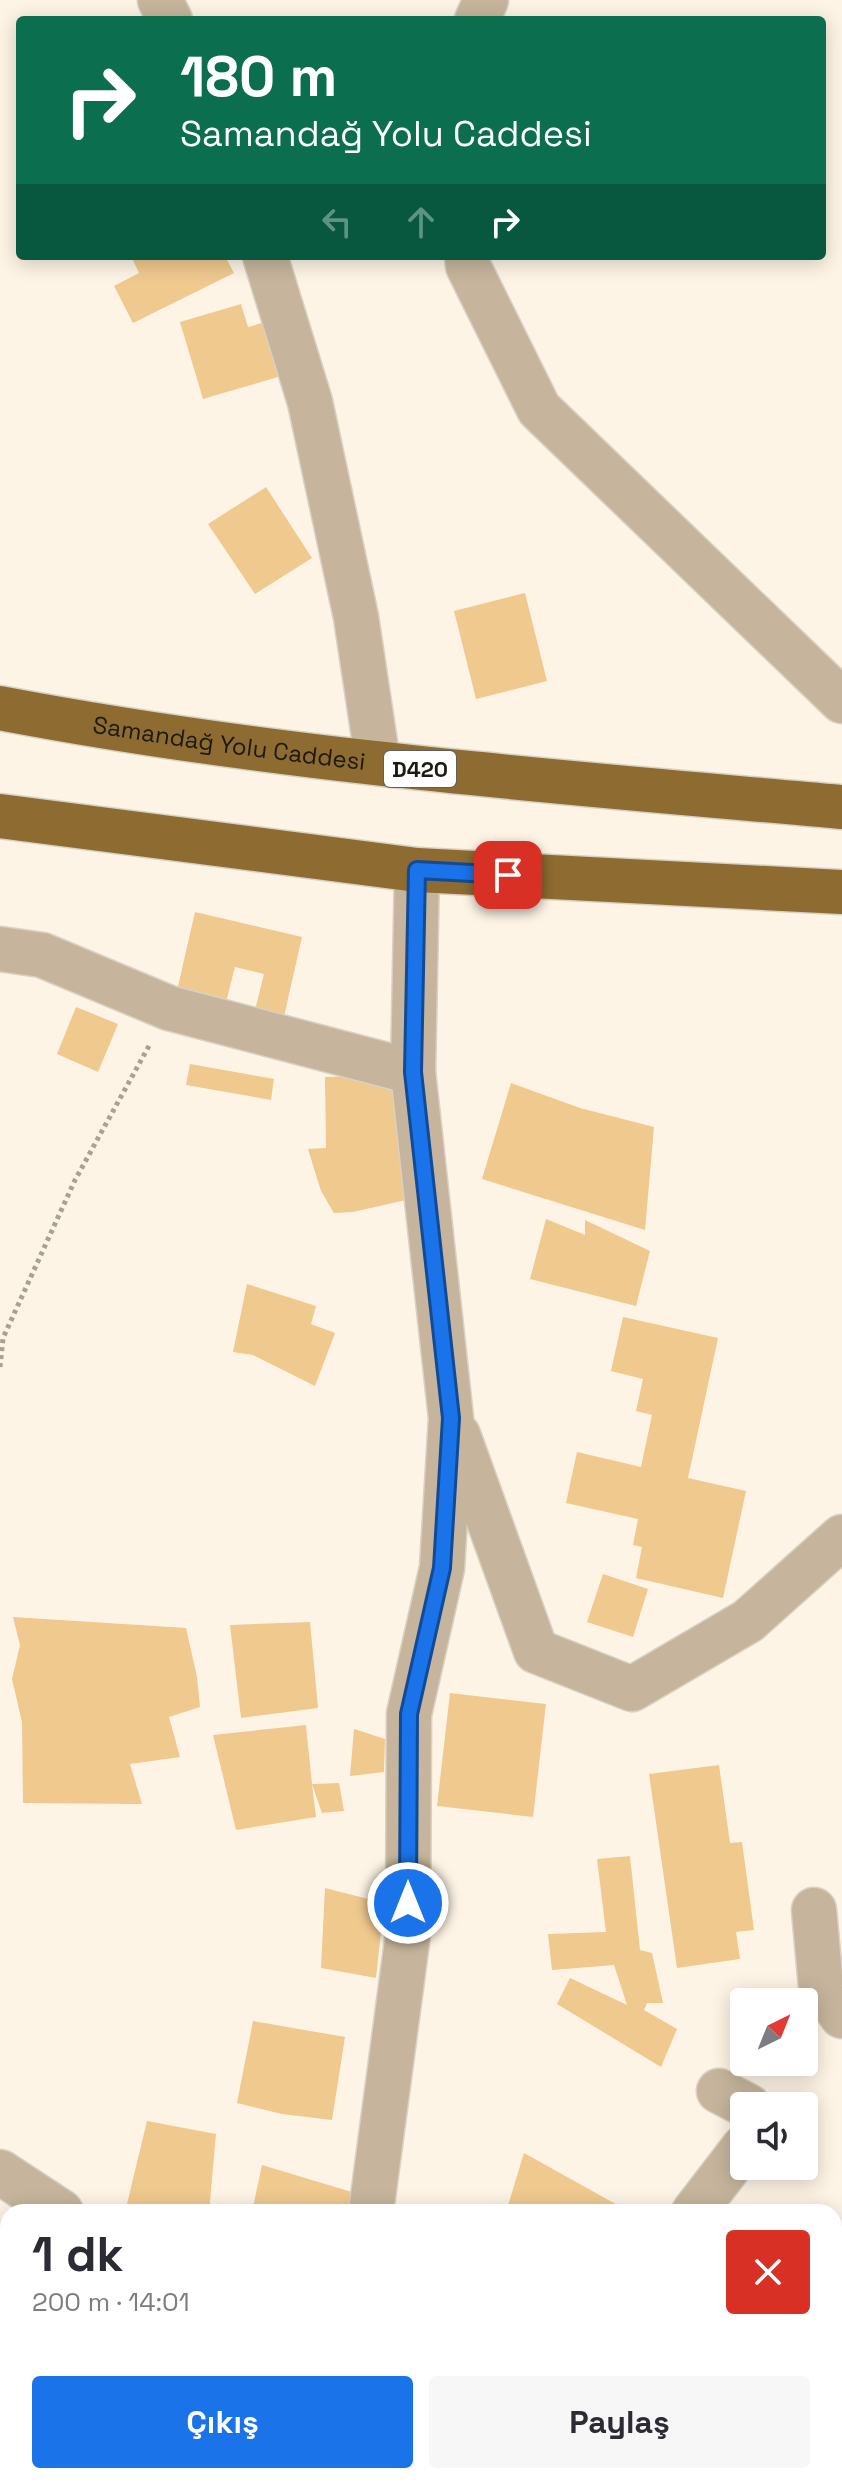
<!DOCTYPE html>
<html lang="tr">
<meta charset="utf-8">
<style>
:root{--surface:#fff;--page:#f7f7f7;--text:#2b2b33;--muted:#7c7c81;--accent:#1a73e8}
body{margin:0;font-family:"Space Grotesk",sans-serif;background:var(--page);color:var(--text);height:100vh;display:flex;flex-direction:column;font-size:30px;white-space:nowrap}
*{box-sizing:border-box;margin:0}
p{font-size:26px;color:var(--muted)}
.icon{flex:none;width:44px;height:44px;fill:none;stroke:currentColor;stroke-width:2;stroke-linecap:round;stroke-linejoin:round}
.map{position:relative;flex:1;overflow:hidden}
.side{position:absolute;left:0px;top:2204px;width:842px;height:280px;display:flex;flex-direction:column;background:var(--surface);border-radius:24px 24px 0 0;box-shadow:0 4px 20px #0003}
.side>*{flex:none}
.banner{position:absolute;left:16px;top:16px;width:810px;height:244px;border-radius:8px;box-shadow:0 4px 20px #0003;background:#0b6e4f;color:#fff;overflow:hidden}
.needle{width:52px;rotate:43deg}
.fabs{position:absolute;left:730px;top:1988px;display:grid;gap:16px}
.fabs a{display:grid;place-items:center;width:88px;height:88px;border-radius:8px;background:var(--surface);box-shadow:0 4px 20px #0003;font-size:40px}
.pin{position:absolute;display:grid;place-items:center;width:68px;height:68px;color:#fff;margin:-34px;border-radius:16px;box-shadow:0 4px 12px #0006}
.me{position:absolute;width:88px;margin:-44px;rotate:0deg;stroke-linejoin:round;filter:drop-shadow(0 0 6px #0008)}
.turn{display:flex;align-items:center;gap:28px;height:168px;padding:0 32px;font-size:36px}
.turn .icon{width:104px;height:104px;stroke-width:2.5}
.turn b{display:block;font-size:56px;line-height:68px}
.lanes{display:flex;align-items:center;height:76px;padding:0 32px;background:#0003;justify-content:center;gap:40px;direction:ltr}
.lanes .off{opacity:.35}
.round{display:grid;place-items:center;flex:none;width:84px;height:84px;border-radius:8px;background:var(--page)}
.overview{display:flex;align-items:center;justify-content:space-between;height:136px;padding:0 32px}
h1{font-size:48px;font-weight:700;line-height:60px}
.action{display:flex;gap:16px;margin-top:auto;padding:16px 32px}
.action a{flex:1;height:92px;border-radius:8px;background:var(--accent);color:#fff;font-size:32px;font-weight:700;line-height:92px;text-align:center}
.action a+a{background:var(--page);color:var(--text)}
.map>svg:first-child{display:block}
.building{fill:#efc98e}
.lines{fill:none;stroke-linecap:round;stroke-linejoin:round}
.minor-casing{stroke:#d9d1c3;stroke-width:47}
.highway-casing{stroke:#d9d1c3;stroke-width:47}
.path{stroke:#a8a195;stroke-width:5;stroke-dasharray:4 4;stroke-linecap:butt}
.minor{stroke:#c6b59c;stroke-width:44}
.highway{stroke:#8d6b31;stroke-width:44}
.route-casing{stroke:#114b97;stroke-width:20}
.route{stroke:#1a73e8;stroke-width:14}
.labels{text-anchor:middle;stroke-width:8;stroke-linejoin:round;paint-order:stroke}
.shield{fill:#fff;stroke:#615e5a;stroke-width:2}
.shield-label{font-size:22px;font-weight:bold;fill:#1d1913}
.street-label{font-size:24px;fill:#1d1913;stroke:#fff}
</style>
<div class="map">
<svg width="842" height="2484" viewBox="0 0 842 2484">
<rect width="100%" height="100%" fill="#fdf4e5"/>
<g class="building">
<path d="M131,256H225L234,273L133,323L114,286L139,273Z"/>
<path d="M241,304L248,327L272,320L288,374L203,399L180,322Z"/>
<path d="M266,487L312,558L255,594L208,524Z"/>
<path d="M525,593L547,681L476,699L454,611Z"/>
<path d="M195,912L302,937L283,1021L254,1014L264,974L235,967L225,1006L176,995Z"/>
<path d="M76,1007L118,1024L98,1072L57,1054Z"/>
<path d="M190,1064L274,1079L271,1100L186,1085Z"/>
<path d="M362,1076L402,1080L415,1198L353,1212L334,1213L321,1191L308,1149L326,1148L325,1077Z"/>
<path d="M511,1083L580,1108L654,1127L645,1230L482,1179Z"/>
<path d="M546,1219L585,1235V1220L650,1251L636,1306L530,1279Z"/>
<path d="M247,1284L316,1306L311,1324L335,1333L315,1386L253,1355L233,1352Z"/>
<path d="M623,1317L718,1338L688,1478L746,1491L723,1598L636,1578L642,1547L633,1545L638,1519L566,1503L577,1452L641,1467L652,1415L636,1411L643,1379L611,1371Z"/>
<path d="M603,1574L648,1589L633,1637L587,1622Z"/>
<path d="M13,1617L186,1628L197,1677L200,1707L169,1717L180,1757L130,1764L142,1804L23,1803L22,1722L12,1679L20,1645Z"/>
<path d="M310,1622L318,1708L241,1718L230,1625Z"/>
<path d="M450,1693L546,1704L533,1817L437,1806Z"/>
<path d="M306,1725L312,1784L339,1783L344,1811L322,1813L312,1784L316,1817L236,1830L213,1735Z"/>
<path d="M354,1729L385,1739L384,1772L350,1776Z"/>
<path d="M719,1765L730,1843L742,1842L754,1930L736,1932L740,1959L677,1968L649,1774Z"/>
<path d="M630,1856L640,1950L652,1953L663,2003H647L644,2010L677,2029L661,2067L557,2004L570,1978L627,2005L614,1965L552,1970L548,1934L606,1932L597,1859Z"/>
<path d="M325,1888L384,1903L376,1978L321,1968Z"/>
<path d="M253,2021L345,2037L332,2120L282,2114L237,2103Z"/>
<path d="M147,2121L216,2134L209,2212H153L127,2204Z"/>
<path d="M524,2153L630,2212H506Z"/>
<path d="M262,2165L355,2193L351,2212H252Z"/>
<path d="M36,2476H78L99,2484H33Z"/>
<path d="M178,2476H223L228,2479L227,2484H175Z"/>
<path d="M512,2476H575L569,2484H507Z"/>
<path d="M609,2476H649L655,2484H600Z"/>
</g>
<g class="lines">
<g class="minor-casing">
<g id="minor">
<path d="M160,0L170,20"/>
<path d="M477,20L486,0"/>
<path d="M265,256L310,402L356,617L378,763"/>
<path d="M467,256L468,266L539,409L842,701"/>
<path d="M0,949L42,955L169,1008L413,1072"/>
<path d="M458,1435L536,1651L632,1689L748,1621L842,1537"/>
<path d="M814,1910L821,1987L842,2016"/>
<path d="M719,2091L748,2106"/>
<path d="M0,2172L61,2212"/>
<path d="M371,2212L408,1934L409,1714L442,1568L451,1418L413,1072L417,870"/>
<path d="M694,2212L744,2147"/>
<path d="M384,2476L386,2484"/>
<path d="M675,2476L683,2484"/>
</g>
</g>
<g class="highway-casing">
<g id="highway">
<path id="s1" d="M0,708C278,761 561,782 842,807"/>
<path d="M0,816L417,870L842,892"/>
</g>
</g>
<path class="path" d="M0,1367L3,1338L75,1180L150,1044"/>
<use href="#minor" class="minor"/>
<use href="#highway" class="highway"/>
</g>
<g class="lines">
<g class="route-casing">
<path id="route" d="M408,1903L409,1714L442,1568L451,1418L413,1072L417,870L508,875"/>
</g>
<use href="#route" class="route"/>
</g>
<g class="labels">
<rect class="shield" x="384" y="751" width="72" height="36" rx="6"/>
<g class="shield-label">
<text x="420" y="777">D420</text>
</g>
<g class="street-label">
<text dy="8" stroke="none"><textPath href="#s1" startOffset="232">Samandağ Yolu Caddesi</textPath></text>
</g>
</g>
</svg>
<div class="fabs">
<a><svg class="needle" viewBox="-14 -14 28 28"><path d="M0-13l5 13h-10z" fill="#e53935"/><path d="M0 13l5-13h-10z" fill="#7c7c81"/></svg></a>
<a><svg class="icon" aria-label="sound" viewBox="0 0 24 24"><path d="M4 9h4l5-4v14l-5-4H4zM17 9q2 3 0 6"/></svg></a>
</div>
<div class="pin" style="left:508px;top:875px;background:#d93025"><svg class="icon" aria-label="arrive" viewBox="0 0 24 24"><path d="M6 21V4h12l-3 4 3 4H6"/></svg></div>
<svg class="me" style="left:408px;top:1903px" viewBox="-20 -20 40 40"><circle r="17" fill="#1a73e8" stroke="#fff" stroke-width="3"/><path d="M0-11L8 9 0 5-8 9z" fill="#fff"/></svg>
<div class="banner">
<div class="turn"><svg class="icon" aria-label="right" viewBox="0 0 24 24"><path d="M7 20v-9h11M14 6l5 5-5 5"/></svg><div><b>180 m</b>Samandağ Yolu Caddesi</div></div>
<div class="lanes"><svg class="icon off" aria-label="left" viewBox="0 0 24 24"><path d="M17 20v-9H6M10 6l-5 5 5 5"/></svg><svg class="icon off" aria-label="ahead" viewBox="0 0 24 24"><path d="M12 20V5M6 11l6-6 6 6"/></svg><svg class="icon" aria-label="right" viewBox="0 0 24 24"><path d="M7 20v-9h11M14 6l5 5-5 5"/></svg></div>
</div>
<section class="side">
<div class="overview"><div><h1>1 dk</h1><p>200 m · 14:01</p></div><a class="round" style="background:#d93025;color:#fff"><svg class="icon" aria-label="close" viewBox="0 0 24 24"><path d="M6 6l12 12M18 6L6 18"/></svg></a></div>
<div class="action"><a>Çıkış</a><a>Paylaş</a></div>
</section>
</div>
